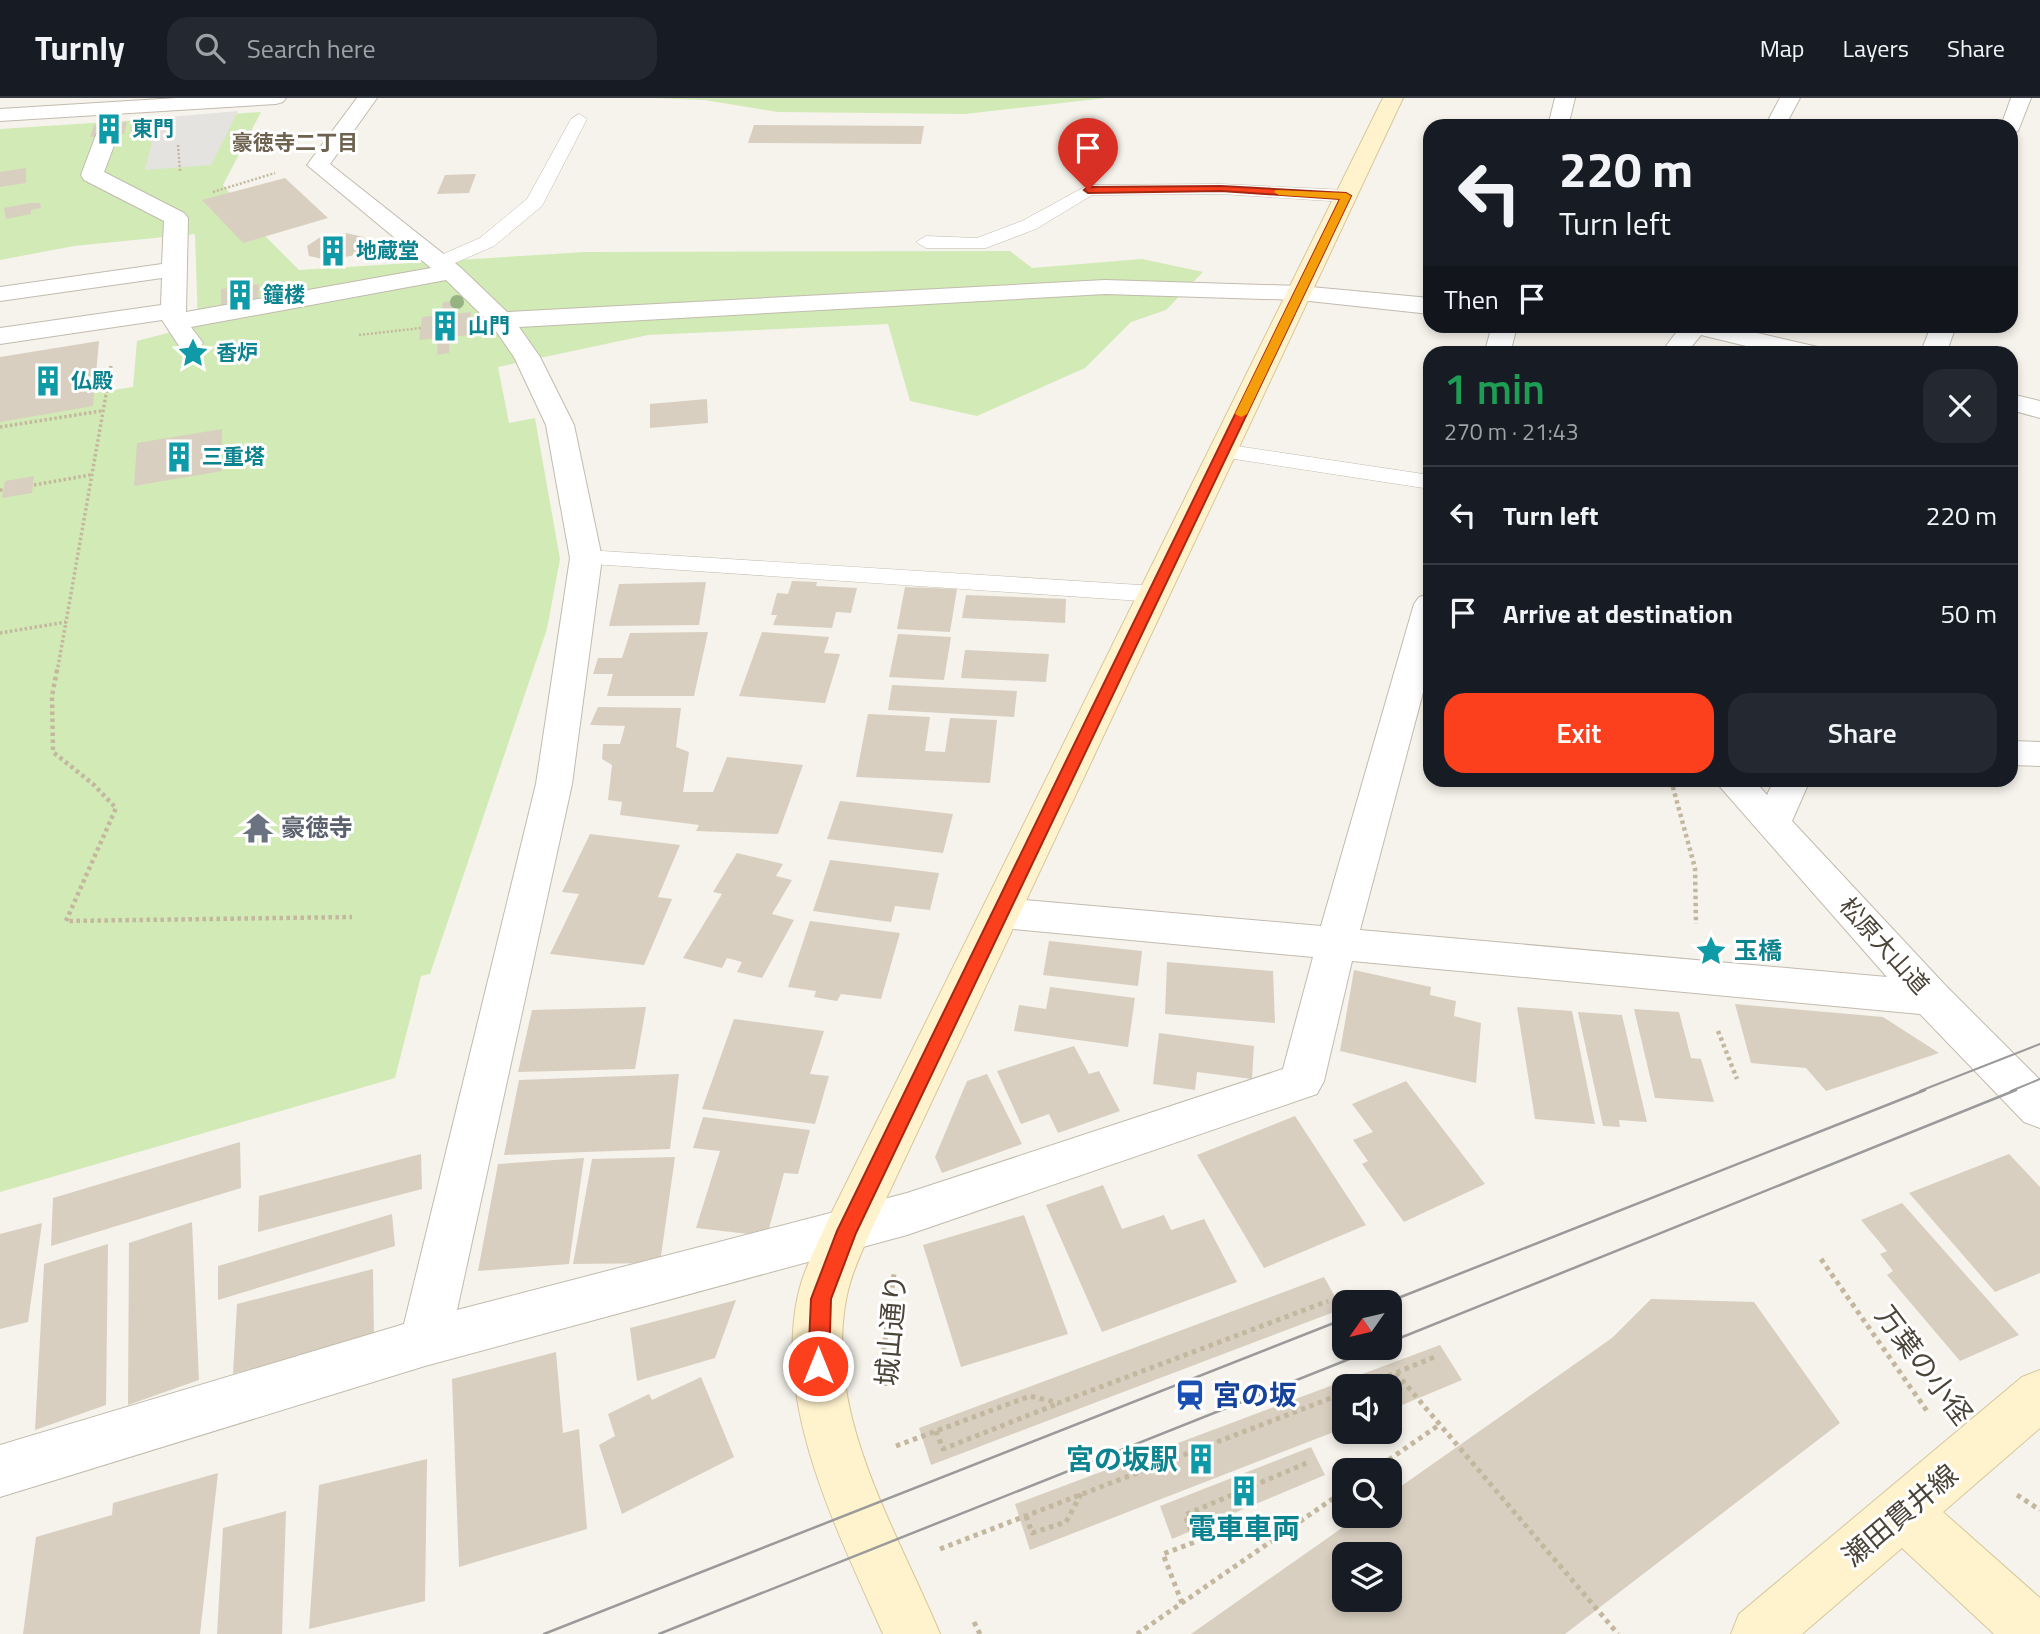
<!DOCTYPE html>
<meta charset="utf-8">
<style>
:root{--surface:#171b24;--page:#242831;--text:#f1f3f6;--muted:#9ea1a6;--line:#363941;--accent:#fc3f1d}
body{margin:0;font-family:"Titillium Web","Noto Sans JP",sans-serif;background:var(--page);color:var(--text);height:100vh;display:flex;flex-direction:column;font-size:26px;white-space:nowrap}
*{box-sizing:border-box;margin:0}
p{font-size:23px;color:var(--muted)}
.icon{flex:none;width:38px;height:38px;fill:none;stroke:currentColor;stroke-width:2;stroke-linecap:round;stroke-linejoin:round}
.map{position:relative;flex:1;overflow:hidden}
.drawer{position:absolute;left:1423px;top:248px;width:595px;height:441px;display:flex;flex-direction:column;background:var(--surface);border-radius:21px;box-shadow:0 4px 10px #0003}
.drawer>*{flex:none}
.guide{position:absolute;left:1423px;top:21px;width:595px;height:214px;border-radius:21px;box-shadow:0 4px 10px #0003;background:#171b24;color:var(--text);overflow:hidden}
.needle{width:46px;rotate:236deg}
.fabs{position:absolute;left:1332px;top:1192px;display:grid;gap:14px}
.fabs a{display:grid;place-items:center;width:70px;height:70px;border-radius:14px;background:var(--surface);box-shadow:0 4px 10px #0003;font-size:35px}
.pin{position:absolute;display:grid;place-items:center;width:60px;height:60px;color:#fff;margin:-72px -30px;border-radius:50% 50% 50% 0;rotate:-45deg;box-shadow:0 0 7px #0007}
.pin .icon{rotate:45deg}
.me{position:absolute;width:77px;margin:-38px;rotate:0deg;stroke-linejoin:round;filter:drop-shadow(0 0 5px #0008)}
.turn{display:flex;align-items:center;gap:24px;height:147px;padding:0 21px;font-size:32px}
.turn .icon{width:91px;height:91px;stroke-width:2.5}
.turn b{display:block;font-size:49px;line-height:60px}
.then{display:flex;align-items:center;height:66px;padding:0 21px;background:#0003;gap:14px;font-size:26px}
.round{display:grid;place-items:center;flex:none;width:74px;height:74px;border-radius:21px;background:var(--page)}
.summary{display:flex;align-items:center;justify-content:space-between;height:119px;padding:0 21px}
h1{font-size:42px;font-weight:600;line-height:52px;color:#1e9e55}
.primary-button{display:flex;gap:14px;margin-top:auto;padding:14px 21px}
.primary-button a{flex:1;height:80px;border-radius:21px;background:var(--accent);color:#fff;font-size:28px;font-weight:600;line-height:80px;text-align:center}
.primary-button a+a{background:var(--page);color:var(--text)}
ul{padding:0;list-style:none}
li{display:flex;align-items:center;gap:21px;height:98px;padding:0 21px;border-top:2px solid var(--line)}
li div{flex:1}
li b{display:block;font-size:26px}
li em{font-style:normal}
header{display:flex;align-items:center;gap:42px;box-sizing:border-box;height:98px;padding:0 35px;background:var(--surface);border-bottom:2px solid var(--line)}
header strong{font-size:33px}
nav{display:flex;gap:38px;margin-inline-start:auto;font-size:24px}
.search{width:490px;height:63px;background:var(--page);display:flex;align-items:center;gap:18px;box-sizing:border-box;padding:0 24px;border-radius:21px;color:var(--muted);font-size:26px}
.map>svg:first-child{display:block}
.green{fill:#d2eab5}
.parking{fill:#e5e3e0}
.building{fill:#d8cfc1;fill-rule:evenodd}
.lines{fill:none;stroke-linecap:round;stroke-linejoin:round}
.street-tunnel{stroke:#d4d0c8;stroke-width:23;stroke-dasharray:23 11;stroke-linecap:butt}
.lane-casing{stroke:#c2bbae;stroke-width:1}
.street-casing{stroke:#c2bbae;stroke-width:2}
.secondary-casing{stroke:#d6c79b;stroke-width:2}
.path-far3{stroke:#c4b79f;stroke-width:2.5;stroke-dasharray:2 2;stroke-linecap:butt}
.path-far2{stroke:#c4b79f;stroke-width:3.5;stroke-dasharray:2.5 2.5;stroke-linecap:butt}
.path-far1{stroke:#c4b79f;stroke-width:4.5;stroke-dasharray:3.5 3.5;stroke-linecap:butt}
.path{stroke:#c4b79f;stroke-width:5;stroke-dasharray:4.5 4.5;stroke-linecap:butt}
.lane{fill:#fff;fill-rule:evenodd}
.street{fill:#fff;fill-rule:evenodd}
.secondary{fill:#fff3cd;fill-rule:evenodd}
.tram-far1{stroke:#9a9a9a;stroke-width:2}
.tram{stroke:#9a9a9a;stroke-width:2.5}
.tree{fill:#97b381}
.route{fill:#fc3f1d;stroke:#a42913;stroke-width:2}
.slow{fill:#f59e0b}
.labels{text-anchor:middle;stroke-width:6;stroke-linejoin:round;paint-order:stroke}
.far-culture-label{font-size:21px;font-weight:bold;fill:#0d838f;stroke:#fff;text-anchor:start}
.far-neighbourhood-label{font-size:21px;font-weight:bold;fill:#6e6250;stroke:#fff}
.worship-label{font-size:24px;font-weight:bold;fill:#5b616d;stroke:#fff;text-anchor:start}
.street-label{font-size:24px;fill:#4b4439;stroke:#fff}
.culture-label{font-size:24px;font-weight:bold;fill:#0d838f;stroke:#fff;text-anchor:start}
.near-street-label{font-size:28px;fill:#4b4439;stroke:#fff}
.near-transit-label{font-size:28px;font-weight:bold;fill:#164399;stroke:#fff;text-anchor:start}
.near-culture-label{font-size:28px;font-weight:bold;fill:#0d838f;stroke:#fff;text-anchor:end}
</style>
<header>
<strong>Turnly</strong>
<div class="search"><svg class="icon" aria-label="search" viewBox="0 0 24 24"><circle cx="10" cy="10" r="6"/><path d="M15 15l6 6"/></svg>Search here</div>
<nav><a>Map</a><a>Layers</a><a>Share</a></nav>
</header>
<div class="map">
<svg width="2040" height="1536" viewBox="0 0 2040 1536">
<rect width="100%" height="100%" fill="#f6f3ec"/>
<g class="green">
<path d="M654,0H1106L965,16L778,14L704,2Z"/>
<path d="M261,14L223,87L268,141L299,172L585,154L1010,153L1032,170L1142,161L1203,174L1166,212L1131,224L1085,270L977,318L910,303L888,226L648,237L498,269L509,325L535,320L560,461L547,531L430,876L421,878L395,980L0,1094V309L133,289L137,243L198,227L195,136L74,148L0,162V31Z"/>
</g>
<path class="parking" d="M238,13L211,67L145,72L158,20Z"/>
<g class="building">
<path d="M127,24L124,36L90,39L94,27Z"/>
<path d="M754,27L924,28L921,46L748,45Z"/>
<path d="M26,70V85L0,89V74Z"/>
<path d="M476,76L469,95L437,96L445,77Z"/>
<path d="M285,80L328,120L243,145L202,102Z"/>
<path d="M30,105H40L41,110L31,112V116L6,121L4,110Z"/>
<path d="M346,135L364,139L366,148L351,158L327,162L309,158L307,148L322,138Z"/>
<path d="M259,186L258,203L221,209V191Z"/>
<path d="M453,203L452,216L471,214L469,237L450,239L449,255L437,257L438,240L419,242L422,219L441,217L443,204Z"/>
<path d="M99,243L93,308L0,324V259Z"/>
<path d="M707,301L708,325L650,330V306Z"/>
<path d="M222,331V373L134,388L137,345Z"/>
<path d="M34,378L32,395L2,400L5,383Z"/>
<path d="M792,483L817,484L816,488L857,490L851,515L836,514L832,530L773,527L777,517H771L777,495L788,496Z"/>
<path d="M706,484L699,527L609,528L619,486Z"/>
<path d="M905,489L957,491L950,534L897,531Z"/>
<path d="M966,497L1066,501L1065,525L962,520Z"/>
<path d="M708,534L694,598H607L613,576H593L598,560H622L630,535Z"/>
<path d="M762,534L829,539L824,555L840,556L825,605L739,598Z"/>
<path d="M898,536L951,539L944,582L889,579Z"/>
<path d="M965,552L1049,556L1046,584L961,580Z"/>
<path d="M892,587L1017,593L1014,619L888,612Z"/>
<path d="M598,609L681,610L676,649L689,654L683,694H713L727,659L803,667L778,736L696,733L699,727L620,717L622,704L608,702L612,667L602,661L603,646H620L625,628L590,627Z"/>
<path d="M868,616L930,619L925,653L945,654L950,620L997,622L990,685L856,679Z"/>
<path d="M840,703L953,716L943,755L827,741Z"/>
<path d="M590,736L680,747L658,799L672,801L644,867L550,856L579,796L562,794Z"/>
<path d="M737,755L783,766L776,778L792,782L772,816L794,822L762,880L737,874L742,864L727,860L722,870L683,860L722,796L713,794Z"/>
<path d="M830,762L939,775L930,812L895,808L891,824L813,813Z"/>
<path d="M810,823L900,835L881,901L841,896L837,903L814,899L816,893L788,889Z"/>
<path d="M1049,843L1142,853L1138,888L1043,877Z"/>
<path d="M1167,864L1273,873L1275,925L1165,916Z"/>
<path d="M1354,872L1431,889L1430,897L1456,903L1454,918L1481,925L1476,985L1340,953Z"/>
<path d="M1050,889L1135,900L1128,949L1014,933L1019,907L1046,911Z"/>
<path d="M1735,906L1883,919L1939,955L1826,993L1806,970L1751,965Z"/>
<path d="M646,909L635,971L518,974L532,912Z"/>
<path d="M1517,909L1572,913L1595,1026L1535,1021Z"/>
<path d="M1634,911L1679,914L1691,960L1701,961L1714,1004L1655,1000Z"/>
<path d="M1578,914L1622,917L1647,1024L1619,1022L1620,1029L1603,1028Z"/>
<path d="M734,921L824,933L810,976L829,978L815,1026L702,1011Z"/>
<path d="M1159,935L1254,948L1252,981L1197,974L1195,992L1153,986Z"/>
<path d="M1074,948L1089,976L1099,973L1120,1013L1058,1035L1049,1016L1021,1026L997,973Z"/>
<path d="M679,976L670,1051L504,1057L519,982Z"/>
<path d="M987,976L1022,1046L942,1075L935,1059L967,983Z"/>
<path d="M1406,983L1485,1086L1404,1124L1362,1066L1368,1063L1353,1042L1373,1034L1352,1006Z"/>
<path d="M1295,1018L1366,1127L1264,1170L1197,1057Z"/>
<path d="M703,1019L810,1032L798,1076L784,1075L767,1138L696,1130L720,1053L693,1050Z"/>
<path d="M240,1044L241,1090L51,1148L53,1100Z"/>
<path d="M421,1056L422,1091L258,1134L259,1098Z"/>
<path d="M2009,1056L2040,1089V1175L1995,1194L1909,1095Z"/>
<path d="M675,1059L660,1165L573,1166L592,1061Z"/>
<path d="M584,1060L569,1166L478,1173L498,1066Z"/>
<path d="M1103,1087L1122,1131L1164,1117L1171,1132L1204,1121L1237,1184L1102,1234L1046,1107Z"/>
<path d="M1902,1105L2019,1237L1960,1263L1887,1177L1893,1173L1880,1156L1887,1153L1861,1122Z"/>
<path d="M392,1116L395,1148L218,1202V1168Z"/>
<path d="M1024,1117L1068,1236L961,1269L923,1147Z"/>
<path d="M192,1124L199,1282L128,1307L129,1145Z"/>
<path d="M42,1125L28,1224L0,1231V1136Z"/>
<path d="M108,1146L106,1307L35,1332L44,1166Z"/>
<path d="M373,1171L374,1238L233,1276L237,1206Z"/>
<path d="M1324,1179L1342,1211L931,1367L919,1330Z"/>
<path d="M1651,1201L1754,1204L1840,1325L1565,1536H1191L1359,1418H1390V1396L1612,1240ZM1344,1456H1390V1502H1344Z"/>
<path d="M736,1202L715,1260L637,1283L630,1230Z"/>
<path d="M1440,1247L1462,1282L1390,1312V1288H1344V1330L1030,1452L1015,1406Z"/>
<path d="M556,1254L563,1335L579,1331L587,1431L459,1469L452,1281Z"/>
<path d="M701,1279L734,1359L622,1416L599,1347L615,1338L608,1316L649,1296L652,1302Z"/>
<path d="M1311,1349L1325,1377L1172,1441L1160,1408Z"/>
<path d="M427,1361L425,1503L309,1531L319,1387Z"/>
<path d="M218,1375L200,1536H23L36,1439L112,1417L113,1405Z"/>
<path d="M286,1413L282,1536H217L223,1430Z"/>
</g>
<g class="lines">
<path class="street-tunnel" d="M107,37L109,26"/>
<g class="lane-casing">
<g id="lane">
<path d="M579,16L587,21L542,108L494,148L446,169H432L429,165L432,161L480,140L527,101L571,21Z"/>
<path d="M1221,86L1346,92L1355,98L1346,104L1221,96L1092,97L1036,131L986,150H926L916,144L926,138L977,140L1022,123L1088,87Z"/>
<path d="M1223,346L1430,377V391L1215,358L1211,353L1215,348Z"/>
<path d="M586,452L1156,488L1165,490L1169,496L1165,502L1156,504L577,465L573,460L577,455Z"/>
</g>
</g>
<g class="street-casing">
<g id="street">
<path d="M177,0H286L283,4L276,6L0,23V11Z"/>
<path d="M357,0H377L330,66L460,169L507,214L1105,182L1300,188L1430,200V216L1300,202L1105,196L519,229L540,259L574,327L602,460L572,686L457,1212L907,1095L1283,971L1313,859L1003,830L989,826L983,815L989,804L1003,800L1321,828L1414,506L1419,499L1430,496V568L1360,832L1887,879L1714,682H1754L1767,697L1774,682H1810L1792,723L1946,888L2040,982V1030L2024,1024L1920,916L1352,863L1324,983L1317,996L907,1137L425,1268L0,1399V1347L404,1226L536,686L570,460L546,327L514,259L492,227L446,182L191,229L203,245L199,251L190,253L181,251L162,222L0,246V230L161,207L162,180L0,203V189L162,166L164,123L84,82L81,77L96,37L100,33H114L118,37L104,74L184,115L188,120L186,214L431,170L307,67Z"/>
<path d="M1555,0H1575L1568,28H1548Z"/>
<path d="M1780,0H1800L1785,28H1765Z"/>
<path d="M2011,0H2031L2018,33L2011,35V28H2001Z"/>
<path d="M1492,228H1517L1510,256H1484Z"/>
<path d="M1681,228H1727L1822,250L1826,256H1779L1701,237L1692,248L1693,256H1667L1666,248Z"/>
<path d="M1931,228H1956L1946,256H1920Z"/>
<path d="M2011,296L2040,303V320L2011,312Z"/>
<path d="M2011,643L2040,644V668L2011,667Z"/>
</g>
</g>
<g class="secondary-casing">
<g id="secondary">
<path d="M1383,0H1403L869,1137C861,1156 851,1176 847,1197C822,1314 897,1432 940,1536H883C839,1436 773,1309 798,1197C804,1170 819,1143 830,1118Z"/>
<path d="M2040,1272V1330L1943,1414L2040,1500V1536H1994L1902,1450L1802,1536H1731L1739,1516L2022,1279Z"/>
</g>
</g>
<g class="path-far3">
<path d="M178,47L180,73"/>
<path d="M213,94L275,75"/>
<path d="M359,237L421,230"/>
</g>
<g class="path-far2">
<path d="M0,329L101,313"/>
<path d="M34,387L90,377"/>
<path d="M0,392H4"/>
<path d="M0,535L66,524L111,268"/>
<path d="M57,574L66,524"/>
</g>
<g class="path-far1">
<path d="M57,572L52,598L53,654L93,686L116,710L66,823L352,819"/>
<path d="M1671,682L1695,770L1696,826"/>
<path d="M1718,933L1737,981"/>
</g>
<g class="path">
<path d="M1821,1161L1927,1313"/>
<path d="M1396,1275L1618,1536"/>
<path d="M885,1288L883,1257L894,1176"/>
<path d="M1363,1288L1437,1258"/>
<path d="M936,1333L943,1351L1057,1306"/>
<path d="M896,1348L1030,1298L1058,1305L1328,1203"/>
<path d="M1374,1372L1439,1327"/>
<path d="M2017,1397L2040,1412"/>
<path d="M1026,1418L1032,1435L1066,1424L1081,1396"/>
<path d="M940,1451L1344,1295"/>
<path d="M1182,1505L1163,1456L1195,1444L1185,1417L1309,1364"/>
<path d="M974,1524L980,1536"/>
<path d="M1137,1536L1344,1393"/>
</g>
<use href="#lane" class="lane"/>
<use href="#street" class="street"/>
<use href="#secondary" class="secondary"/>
<g class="tram-far1">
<path d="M1920,993L2040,946"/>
<path d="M2011,993L2040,981"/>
</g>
<g class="tram">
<path d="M1388,1204L1925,992"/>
<path d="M1390,1244L2016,992"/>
<path d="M544,1536L1344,1221"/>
<path d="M659,1536L1377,1250"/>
</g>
</g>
<circle class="tree" cx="457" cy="204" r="7"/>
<path class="route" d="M1221,88L1346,95L1351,98L856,1135L831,1201L829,1268L826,1275L818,1278L811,1275L808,1268L811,1201L837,1133L1340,101L1221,93L1088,95L1084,92L1088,89Z"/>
<path class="slow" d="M1276,92L1346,95L1351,98L1247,316L1241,319L1235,316L1340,101L1279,97L1274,94Z"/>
<defs>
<g id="building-bare" transform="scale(2.415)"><path d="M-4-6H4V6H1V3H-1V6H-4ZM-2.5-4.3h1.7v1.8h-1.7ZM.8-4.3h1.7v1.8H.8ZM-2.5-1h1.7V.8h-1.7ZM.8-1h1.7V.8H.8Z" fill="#0f9aa8" stroke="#fff" stroke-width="2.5" paint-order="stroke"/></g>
<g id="sight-bare" transform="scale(2.415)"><path d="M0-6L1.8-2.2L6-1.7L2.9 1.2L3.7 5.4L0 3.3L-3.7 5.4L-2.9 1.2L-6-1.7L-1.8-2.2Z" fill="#0f9aa8" stroke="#fff" stroke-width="2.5" paint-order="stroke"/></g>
<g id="temple-bare" transform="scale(2.415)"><path d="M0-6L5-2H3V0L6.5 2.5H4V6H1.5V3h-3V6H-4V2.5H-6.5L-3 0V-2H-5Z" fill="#6b7280" stroke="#fff" stroke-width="2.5" paint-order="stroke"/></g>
<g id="station-bare" transform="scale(2.415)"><path d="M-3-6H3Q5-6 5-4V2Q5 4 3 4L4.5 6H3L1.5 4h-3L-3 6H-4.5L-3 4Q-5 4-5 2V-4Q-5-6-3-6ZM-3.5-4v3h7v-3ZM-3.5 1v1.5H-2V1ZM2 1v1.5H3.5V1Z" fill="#1a4fb4" stroke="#fff" stroke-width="2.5" paint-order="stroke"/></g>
</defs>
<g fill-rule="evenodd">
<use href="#building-bare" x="109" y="31"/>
<use href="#building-bare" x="333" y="153"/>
<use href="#building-bare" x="240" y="197"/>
<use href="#building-bare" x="445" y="228"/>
<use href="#sight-bare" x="193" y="255"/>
<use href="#building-bare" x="48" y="283"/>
<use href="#building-bare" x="179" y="359"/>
<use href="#temple-bare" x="258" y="730"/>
<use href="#sight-bare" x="1711" y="853"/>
<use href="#station-bare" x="1190" y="1297"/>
<use href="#building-bare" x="1201" y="1361"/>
<use href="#building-bare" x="1244" y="1393"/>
</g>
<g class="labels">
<g class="far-culture-label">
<text x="132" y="38">東門</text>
<text x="356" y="160">地蔵堂</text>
<text x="263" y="204">鐘楼</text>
<text x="468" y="235">山門</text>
<text x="216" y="262">香炉</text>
<text x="71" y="290">仏殿</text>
<text x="202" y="366">三重塔</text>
</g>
<g class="far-neighbourhood-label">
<text x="295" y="52">豪徳寺二丁目</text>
</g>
<g class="worship-label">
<text x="281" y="738">豪徳寺</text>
</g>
<g class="street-label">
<text transform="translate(1884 848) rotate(48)" y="8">松原大山道</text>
</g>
<g class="culture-label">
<text x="1734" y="861">玉橋</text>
</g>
<g class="near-street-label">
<text transform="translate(891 1232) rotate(-85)" y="10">城山通り</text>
<text transform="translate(1924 1267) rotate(53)" y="10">万葉の小径</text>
<text transform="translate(1900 1417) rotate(-40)" y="10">瀬田貫井線</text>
</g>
<g class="near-transit-label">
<text x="1213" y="1307">宮の坂</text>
</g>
<g class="near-culture-label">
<text x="1178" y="1371">宮の坂駅</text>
<text x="1244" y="1440" text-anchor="middle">電車車両</text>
</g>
</g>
</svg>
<div class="fabs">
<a><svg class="needle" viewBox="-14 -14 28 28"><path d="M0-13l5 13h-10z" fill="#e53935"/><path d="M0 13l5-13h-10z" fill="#9ea1a6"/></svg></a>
<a><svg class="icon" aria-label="sound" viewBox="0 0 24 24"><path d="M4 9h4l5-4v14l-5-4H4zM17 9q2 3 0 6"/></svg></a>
<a><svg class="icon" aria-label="search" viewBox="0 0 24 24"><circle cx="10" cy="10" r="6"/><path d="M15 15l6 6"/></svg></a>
<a><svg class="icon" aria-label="layers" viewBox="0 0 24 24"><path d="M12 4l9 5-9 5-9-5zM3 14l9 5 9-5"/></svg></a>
</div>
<div class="pin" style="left:1088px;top:92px;background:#d93025"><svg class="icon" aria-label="arrive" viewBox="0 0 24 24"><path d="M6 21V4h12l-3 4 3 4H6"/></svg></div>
<svg class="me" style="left:818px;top:1268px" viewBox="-20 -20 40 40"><circle r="17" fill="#fc3f1d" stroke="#fff" stroke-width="3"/><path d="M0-11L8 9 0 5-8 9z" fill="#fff"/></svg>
<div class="guide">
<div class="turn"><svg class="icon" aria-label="left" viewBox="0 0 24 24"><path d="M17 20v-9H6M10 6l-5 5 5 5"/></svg><div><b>220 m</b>Turn left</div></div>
<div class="then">Then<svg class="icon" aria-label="arrive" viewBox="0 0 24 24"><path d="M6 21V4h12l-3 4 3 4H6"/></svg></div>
</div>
<section class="drawer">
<div class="summary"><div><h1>1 min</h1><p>270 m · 21:43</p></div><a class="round"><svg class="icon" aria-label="close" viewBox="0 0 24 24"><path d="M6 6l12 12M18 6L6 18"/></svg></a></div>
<ul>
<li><svg class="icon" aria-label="left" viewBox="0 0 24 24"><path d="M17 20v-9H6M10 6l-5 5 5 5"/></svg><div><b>Turn left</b></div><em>220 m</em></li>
<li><svg class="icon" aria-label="arrive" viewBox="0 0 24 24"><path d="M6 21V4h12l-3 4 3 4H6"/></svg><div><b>Arrive at destination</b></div><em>50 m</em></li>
</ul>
<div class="primary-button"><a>Exit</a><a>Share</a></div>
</section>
</div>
